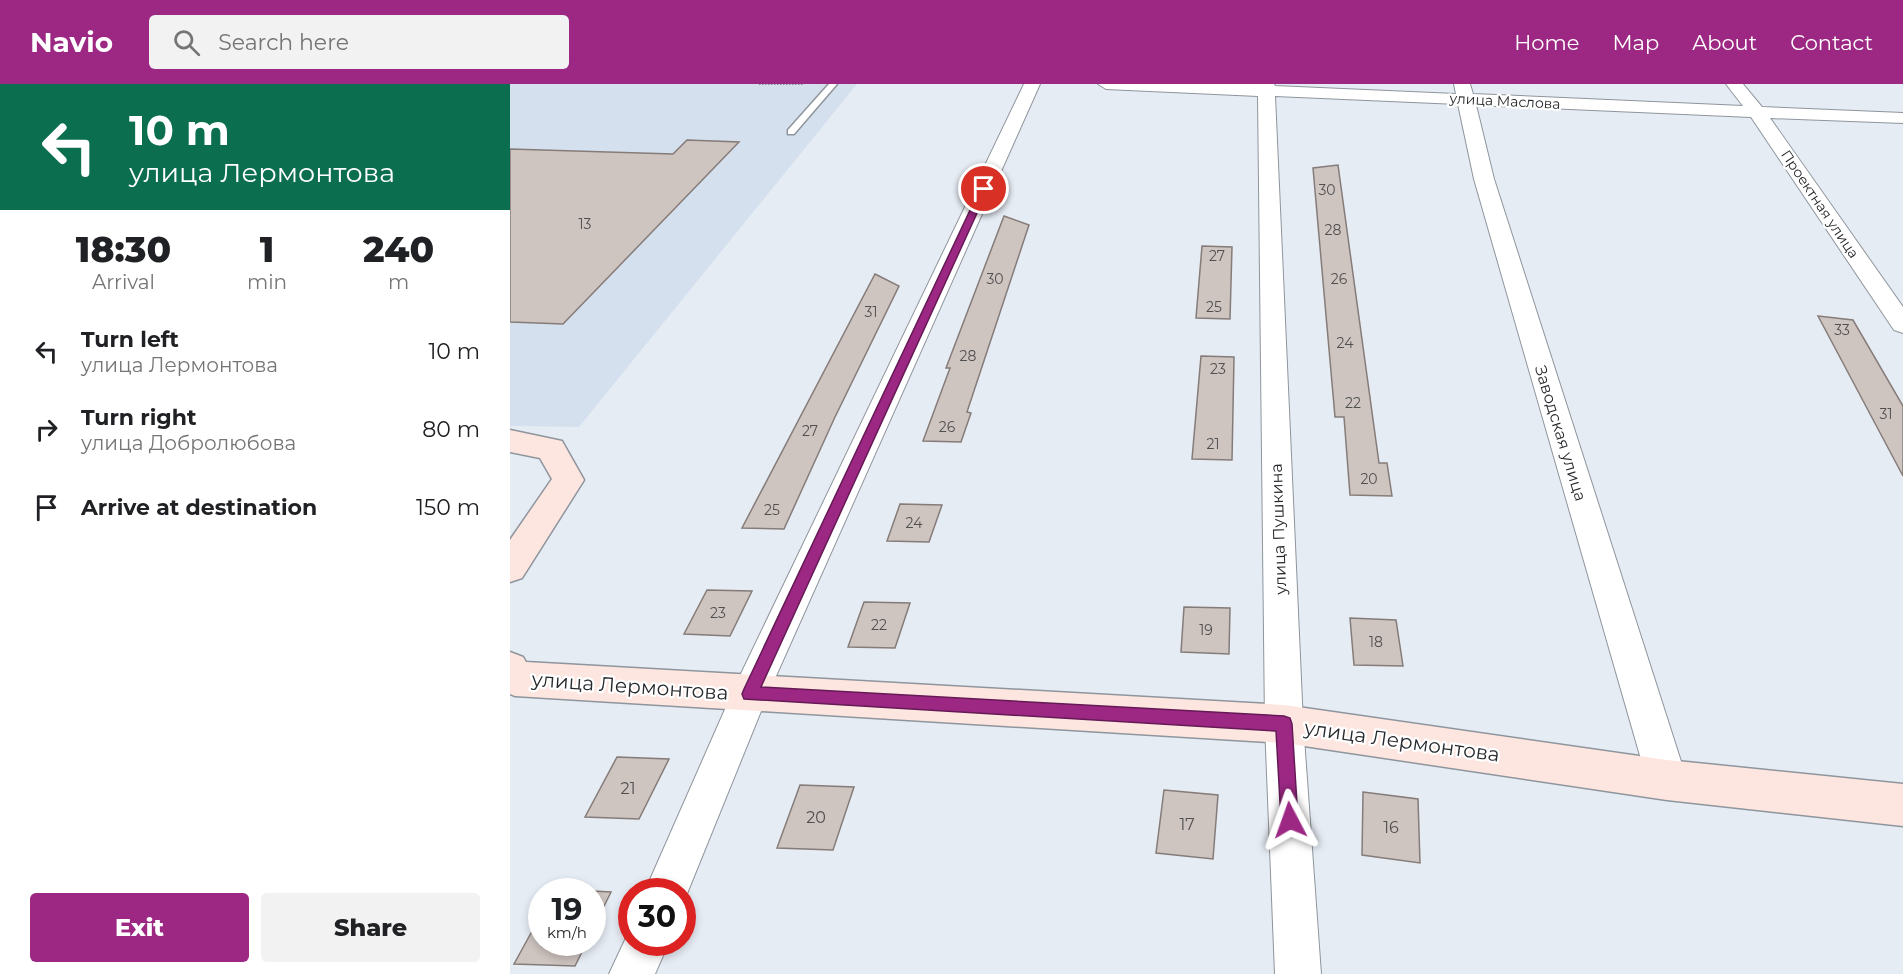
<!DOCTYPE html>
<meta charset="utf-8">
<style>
:root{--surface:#fff;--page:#f2f2f2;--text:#202124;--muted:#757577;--accent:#9c2884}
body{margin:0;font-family:Montserrat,sans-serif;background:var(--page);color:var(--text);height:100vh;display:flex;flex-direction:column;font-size:22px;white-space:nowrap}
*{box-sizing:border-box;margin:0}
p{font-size:20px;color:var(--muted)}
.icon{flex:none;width:33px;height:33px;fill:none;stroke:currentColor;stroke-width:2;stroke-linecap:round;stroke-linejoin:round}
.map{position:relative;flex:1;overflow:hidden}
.sheet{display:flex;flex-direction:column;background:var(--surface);width:510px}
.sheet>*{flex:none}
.top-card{background:#0b6e4f;color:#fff;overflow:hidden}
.speed{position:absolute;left:18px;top:794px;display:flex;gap:12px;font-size:30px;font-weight:700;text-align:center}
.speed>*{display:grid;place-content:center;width:78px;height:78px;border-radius:50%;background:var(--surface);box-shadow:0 3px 9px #0003;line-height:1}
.speed small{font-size:15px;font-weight:400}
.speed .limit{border:9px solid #d22;background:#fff;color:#111}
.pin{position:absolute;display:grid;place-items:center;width:51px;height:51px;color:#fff;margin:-26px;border:3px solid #fff;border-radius:50%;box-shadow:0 2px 6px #0007}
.me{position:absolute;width:66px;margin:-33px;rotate:356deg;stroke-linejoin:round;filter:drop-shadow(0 0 4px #0008)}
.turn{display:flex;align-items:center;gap:21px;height:126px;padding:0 30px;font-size:27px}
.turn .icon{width:78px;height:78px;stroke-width:2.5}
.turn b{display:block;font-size:42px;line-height:51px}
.eta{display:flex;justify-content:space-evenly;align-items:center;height:102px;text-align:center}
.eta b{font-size:36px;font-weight:800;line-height:42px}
.primary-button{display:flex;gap:12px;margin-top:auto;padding:12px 30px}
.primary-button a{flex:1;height:69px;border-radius:6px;background:var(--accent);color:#fff;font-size:24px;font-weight:800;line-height:69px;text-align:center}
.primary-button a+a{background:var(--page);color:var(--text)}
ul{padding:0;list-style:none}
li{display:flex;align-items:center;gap:18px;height:78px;padding:0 30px}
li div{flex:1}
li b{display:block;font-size:22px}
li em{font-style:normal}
header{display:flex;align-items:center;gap:36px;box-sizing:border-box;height:84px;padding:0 30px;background:var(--accent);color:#fff}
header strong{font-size:28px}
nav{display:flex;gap:33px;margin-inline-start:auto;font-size:21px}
.search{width:420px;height:54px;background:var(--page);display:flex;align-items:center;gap:15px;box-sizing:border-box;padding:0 21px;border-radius:6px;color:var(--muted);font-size:22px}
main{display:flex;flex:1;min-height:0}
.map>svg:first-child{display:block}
.built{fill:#d5e0ee}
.building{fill:#cec4c0;stroke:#857c79;stroke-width:1.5}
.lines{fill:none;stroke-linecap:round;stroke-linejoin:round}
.lane-casing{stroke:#8f959c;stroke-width:3}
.street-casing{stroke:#8f959c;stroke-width:2}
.secondary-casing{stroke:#8f959c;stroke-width:3}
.path{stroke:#85898f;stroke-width:2;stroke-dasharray:1.5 1.5;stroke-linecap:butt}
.lane{fill:#fff;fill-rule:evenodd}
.street{fill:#fff;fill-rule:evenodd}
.secondary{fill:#fde6e0;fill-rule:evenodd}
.route{fill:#9c2884;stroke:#651a56;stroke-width:1.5}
.labels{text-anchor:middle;stroke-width:4.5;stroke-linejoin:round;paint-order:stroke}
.far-street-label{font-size:14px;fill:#27292c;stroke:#fff}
.number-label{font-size:14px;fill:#515051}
.street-label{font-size:16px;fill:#27292c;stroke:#fff}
.near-number-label{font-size:16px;fill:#515051}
.near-street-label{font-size:20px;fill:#27292c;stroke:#fff}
</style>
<header>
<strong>Navio</strong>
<div class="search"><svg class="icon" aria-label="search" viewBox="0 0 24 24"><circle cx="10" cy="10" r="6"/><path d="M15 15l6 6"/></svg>Search here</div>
<nav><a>Home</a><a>Map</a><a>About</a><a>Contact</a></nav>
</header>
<main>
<section class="sheet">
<div class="top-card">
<div class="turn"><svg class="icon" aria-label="left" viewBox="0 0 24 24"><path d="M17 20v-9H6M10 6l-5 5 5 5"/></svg><div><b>10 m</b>улица Лермонтова</div></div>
</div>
<div class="eta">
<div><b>18:30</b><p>Arrival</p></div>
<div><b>1</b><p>min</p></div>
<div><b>240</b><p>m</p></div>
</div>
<ul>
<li><svg class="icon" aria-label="left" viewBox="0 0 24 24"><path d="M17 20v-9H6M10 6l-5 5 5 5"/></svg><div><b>Turn left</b><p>улица Лермонтова</p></div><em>10 m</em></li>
<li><svg class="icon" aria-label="right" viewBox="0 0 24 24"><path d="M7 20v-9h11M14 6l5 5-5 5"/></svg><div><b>Turn right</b><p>улица Добролюбова</p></div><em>80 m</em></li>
<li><svg class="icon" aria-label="arrive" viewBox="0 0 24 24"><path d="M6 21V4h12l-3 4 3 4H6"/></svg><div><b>Arrive at destination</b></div><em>150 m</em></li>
</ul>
<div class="primary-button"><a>Exit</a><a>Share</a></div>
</section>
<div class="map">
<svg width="1393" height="890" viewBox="0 0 1393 890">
<rect width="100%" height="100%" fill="#e6ecf4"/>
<path class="built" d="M0,0H347L69,343L0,342Z"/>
<g class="building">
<path d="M177,56L229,58L53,240L0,238V65L163,70Z"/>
<path d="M828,81L869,379H877L882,412L840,411L834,333H825L803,84Z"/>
<path d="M494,132L519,141L457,328L461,329L451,358L413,357L440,284H436Z"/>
<path d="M692,162L722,163L720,235L686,234Z"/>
<path d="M365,190L389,202L325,333L274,445L232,444Z"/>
<path d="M1308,232L1343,236L1393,322V392Z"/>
<path d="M691,272L724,273L722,376L682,375Z"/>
<path d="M390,420L432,421L419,458L377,457Z"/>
<path d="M197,506L242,507L220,552L174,550Z"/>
<path d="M354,518L400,519L385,564L338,563Z"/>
<path d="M674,523L720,524L719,570L671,568Z"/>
<path d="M840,534L886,536L893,582L844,581Z"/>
<path d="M107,673L159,675L129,735L75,733Z"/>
<path d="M290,701L344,703L323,766L267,764Z"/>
<path d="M654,706L708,711L703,775L646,769Z"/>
<path d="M853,708L908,715L910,779L852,771Z"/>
<path d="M44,805L101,808L82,847V807H43Z"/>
<path d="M32,829V858H77L65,882L4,880Z"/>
</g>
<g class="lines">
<g class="lane-casing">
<path id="lane" d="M319,0H327L284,50H278V46Z"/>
</g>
<g class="street-casing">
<g id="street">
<path d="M514,0H530L258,610L172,822V807H135L227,598Z"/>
<path d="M588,0H764L765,2L946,10L944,0H960L963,10L1233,22L1216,0H1233L1252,23L1393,29V39L1260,34L1393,223V249L1384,246L1241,33L966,21L984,95L1177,696L1171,710L1157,715L1143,710L1137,696L964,95L948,20L765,12L793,640L811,890H765L755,640L748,12L596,5Z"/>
<path d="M122,841V858H159L145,890H99Z"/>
</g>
</g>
<g class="secondary-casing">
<g id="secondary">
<path d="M0,346L52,357L74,396L12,494L0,498V456L42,395L30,374L0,368Z"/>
<path d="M0,568L13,573L16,578L774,621L1157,676L1393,700V742L1157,716L774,659L5,612L0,610Z"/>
</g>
</g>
<path class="path" d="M249,0H293"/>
<use href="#lane" class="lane"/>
<use href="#street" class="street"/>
<use href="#secondary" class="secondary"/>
</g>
<path class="route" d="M471,103L478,105L251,603L774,632L780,634L782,640L788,736L786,742L780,745L773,742L771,736L766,647L234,615L232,610L234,605Z"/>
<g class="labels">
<g class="far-street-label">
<text transform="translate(995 17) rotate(3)" y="5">улица Маслова</text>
<text transform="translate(1310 120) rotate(56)" y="5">Проектная улица</text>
</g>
<g class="number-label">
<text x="817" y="111">30</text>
<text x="75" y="145">13</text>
<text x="823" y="151">28</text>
<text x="707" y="177">27</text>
<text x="485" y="200">30</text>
<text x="829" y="200">26</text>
<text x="704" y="228">25</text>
<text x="361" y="233">31</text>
<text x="1332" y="251">33</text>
<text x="835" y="264">24</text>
<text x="458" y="277">28</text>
<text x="708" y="290">23</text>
<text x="843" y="324">22</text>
<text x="1376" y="335">31</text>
<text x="437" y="348">26</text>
<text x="300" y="352">27</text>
<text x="703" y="365">21</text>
<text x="859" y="400">20</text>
<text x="262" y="431">25</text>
<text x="404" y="444">24</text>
<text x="208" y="534">23</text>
<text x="369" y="546">22</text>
<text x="696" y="551">19</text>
<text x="866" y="563">18</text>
</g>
<g class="street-label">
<text transform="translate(1051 349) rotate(73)" y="6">Заводская улица</text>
<text transform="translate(768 445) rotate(-92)" y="6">улица Пушкина</text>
</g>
<g class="near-number-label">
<text x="118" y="710">21</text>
<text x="306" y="739">20</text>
<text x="677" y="746">17</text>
<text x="881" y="749">16</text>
</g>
<g class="near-street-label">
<text transform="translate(120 602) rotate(4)" y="7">улица Лермонтова</text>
<text transform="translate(892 657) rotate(8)" y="7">улица Лермонтова</text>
</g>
</g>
</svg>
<div class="speed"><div>19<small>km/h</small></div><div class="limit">30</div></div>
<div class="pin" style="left:474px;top:105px;background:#d93025"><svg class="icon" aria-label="arrive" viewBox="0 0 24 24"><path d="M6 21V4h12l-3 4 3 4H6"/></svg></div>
<svg class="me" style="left:780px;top:736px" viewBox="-20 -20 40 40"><path d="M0-17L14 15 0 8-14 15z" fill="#9c2884" stroke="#fff" stroke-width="4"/></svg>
</div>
</main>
